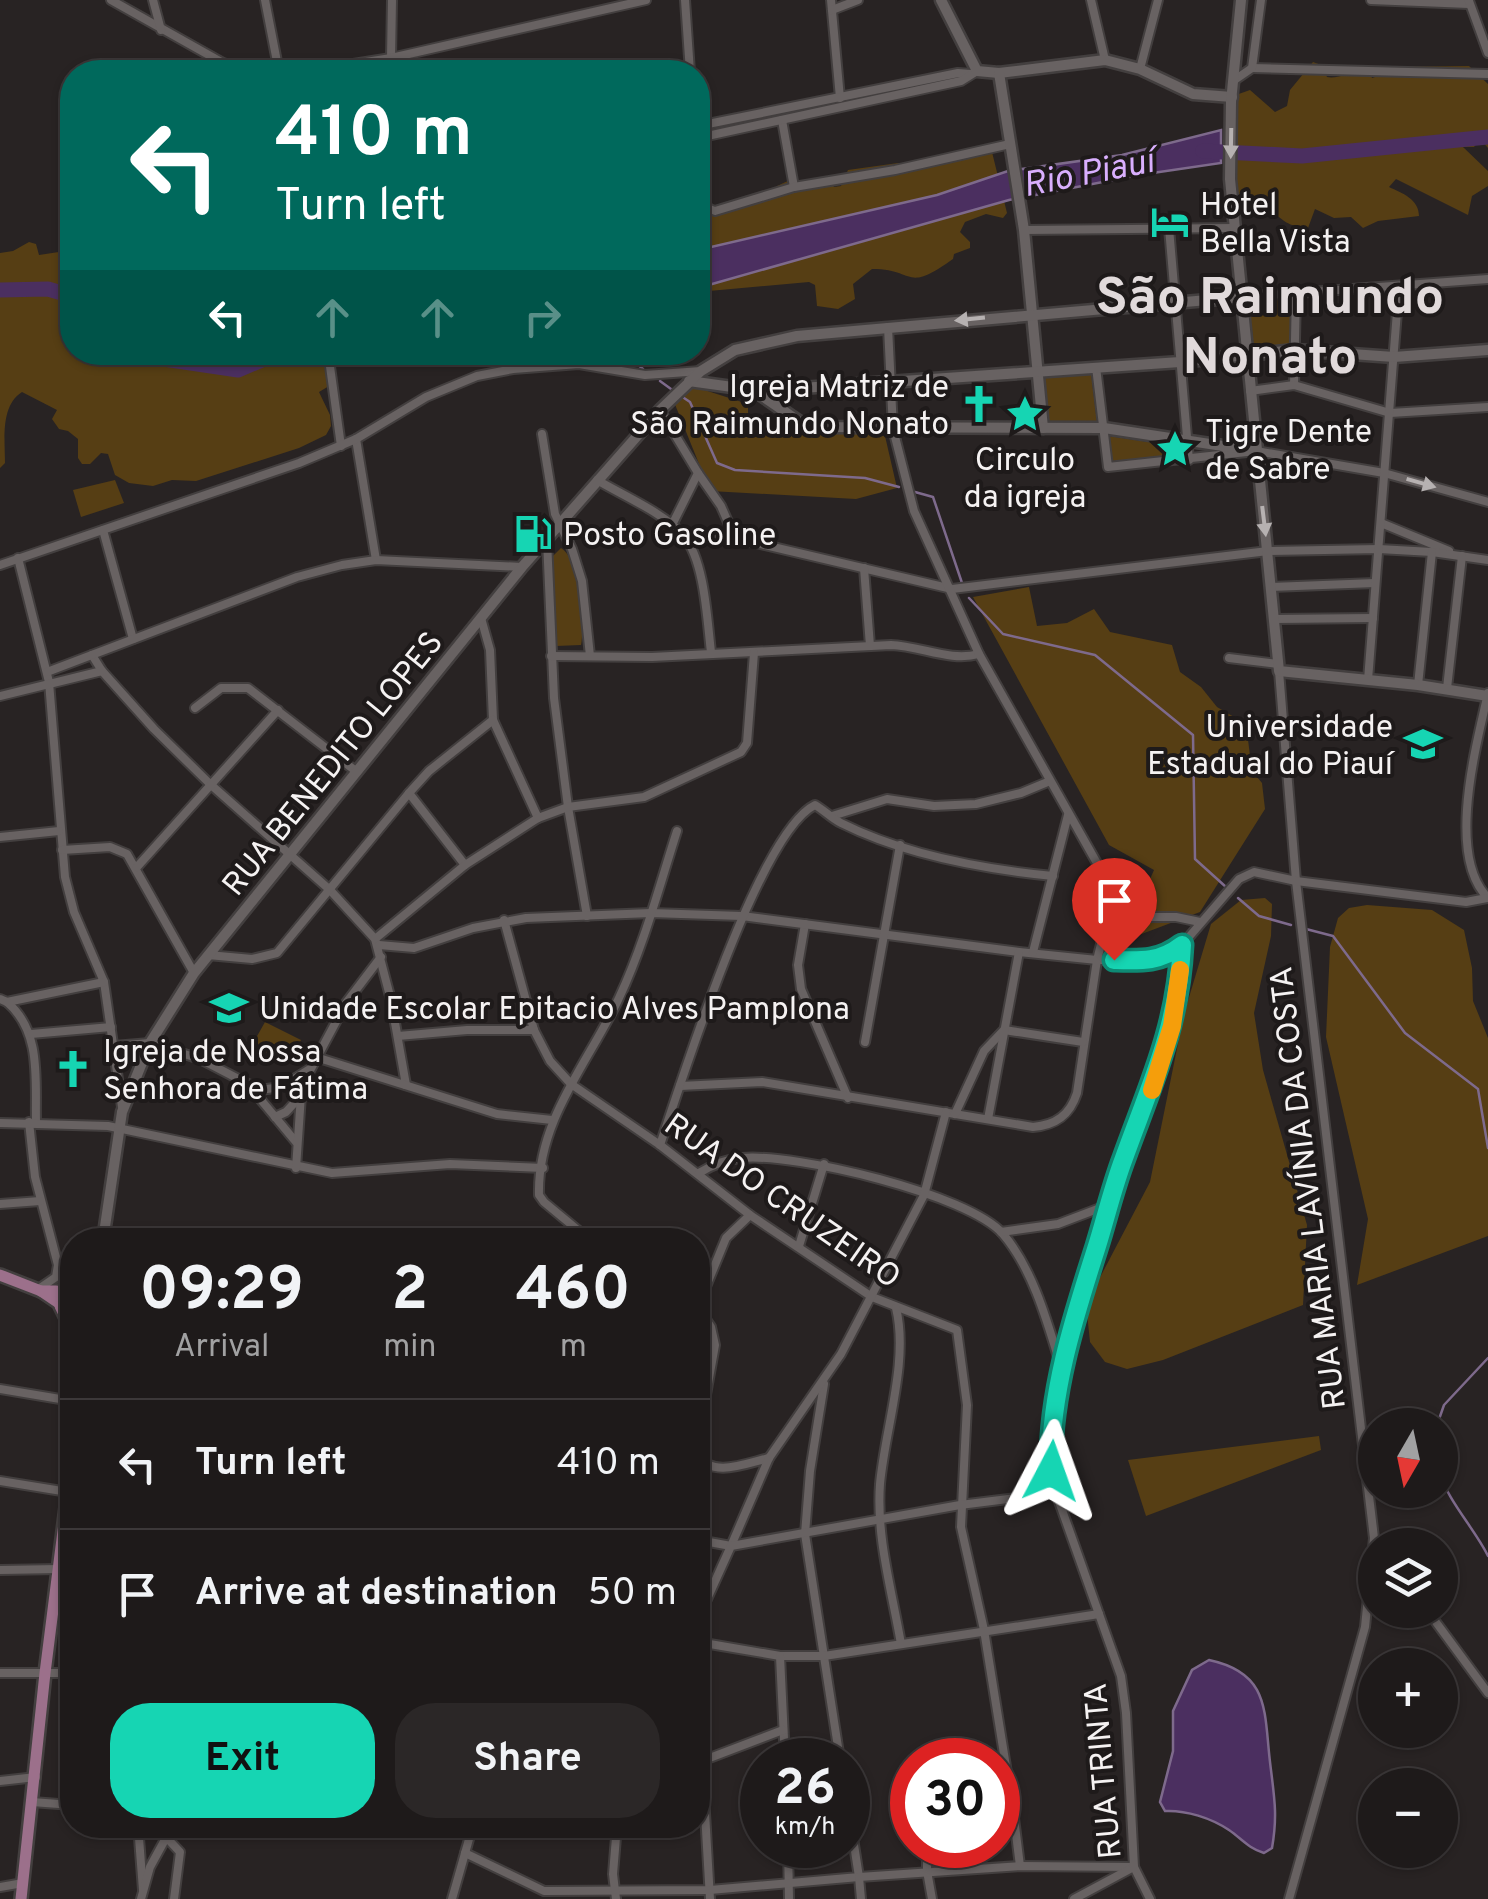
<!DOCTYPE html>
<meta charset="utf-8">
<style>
:root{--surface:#1e1a1a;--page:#2b2727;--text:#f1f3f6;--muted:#a1a1a2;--line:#3c3839;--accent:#16d5b3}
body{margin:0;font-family:Overpass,sans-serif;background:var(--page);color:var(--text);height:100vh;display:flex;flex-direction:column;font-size:38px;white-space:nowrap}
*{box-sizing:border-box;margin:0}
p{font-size:32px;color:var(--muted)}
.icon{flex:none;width:55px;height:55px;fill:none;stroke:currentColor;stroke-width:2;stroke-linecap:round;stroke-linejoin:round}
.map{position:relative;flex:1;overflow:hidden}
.side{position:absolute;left:60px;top:1228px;width:650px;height:610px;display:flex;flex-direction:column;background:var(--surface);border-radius:40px;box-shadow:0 2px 8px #0004,0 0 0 2px var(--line)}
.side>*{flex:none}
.guide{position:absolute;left:60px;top:60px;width:650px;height:305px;border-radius:40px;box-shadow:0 2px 8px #0004,0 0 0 2px var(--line);background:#00695c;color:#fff;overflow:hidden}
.needle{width:65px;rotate:189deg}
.tools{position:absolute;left:1358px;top:1408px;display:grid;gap:20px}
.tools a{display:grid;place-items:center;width:100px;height:100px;border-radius:50%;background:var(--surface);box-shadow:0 2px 8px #0004,0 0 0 2px var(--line);font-size:50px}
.speed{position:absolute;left:740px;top:1738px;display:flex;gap:20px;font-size:50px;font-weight:700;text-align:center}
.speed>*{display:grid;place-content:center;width:130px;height:130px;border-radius:50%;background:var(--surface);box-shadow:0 2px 8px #0004,0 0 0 2px var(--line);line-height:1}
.speed small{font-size:25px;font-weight:400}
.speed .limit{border:15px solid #d22;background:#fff;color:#111}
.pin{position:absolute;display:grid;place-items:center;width:85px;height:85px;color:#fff;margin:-102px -42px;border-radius:50% 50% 50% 0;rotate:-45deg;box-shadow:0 0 10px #0007}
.pin .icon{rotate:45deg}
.me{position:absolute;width:110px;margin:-55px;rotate:4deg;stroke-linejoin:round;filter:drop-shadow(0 0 8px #0008)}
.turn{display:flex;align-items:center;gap:35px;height:210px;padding:0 50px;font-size:45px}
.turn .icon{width:130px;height:130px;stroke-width:2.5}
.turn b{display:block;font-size:70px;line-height:85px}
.lanes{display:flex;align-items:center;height:95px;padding:0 50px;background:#0003;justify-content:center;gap:50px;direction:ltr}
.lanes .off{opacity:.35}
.eta{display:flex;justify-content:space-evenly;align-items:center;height:170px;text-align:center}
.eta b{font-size:60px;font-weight:700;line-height:70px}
.button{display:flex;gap:20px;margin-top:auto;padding:20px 50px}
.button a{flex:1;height:115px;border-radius:40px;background:var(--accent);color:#111;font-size:40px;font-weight:700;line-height:115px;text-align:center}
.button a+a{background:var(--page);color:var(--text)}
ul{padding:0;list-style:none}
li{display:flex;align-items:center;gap:30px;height:130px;padding:0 50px;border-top:2px solid var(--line)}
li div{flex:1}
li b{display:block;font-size:38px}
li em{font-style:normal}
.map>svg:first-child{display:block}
.green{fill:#563e14}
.water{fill:#4b2f60;stroke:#7e6a8c;stroke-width:2.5}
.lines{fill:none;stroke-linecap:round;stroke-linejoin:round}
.stream{stroke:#7e6a8c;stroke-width:2.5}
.river{stroke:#4b2f60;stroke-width:15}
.street-casing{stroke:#433f3f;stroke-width:12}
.secondary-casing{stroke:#433f3f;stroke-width:15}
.primary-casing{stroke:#433f3f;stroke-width:16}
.street{stroke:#686262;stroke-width:8}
.secondary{stroke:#686262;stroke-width:10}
.primary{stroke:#9c708b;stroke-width:11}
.oneway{fill:#b6b1b1}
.route-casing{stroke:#0e8a74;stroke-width:25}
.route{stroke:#16d5b3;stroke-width:18}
.slow{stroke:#f59e0b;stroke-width:18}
.labels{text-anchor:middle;stroke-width:8;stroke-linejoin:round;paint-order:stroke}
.poi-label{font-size:32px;fill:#f5f2f2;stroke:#1e1a1a;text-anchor:start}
.street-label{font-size:32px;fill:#f5f2f2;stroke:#1e1a1a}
.water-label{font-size:35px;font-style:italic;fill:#d9affe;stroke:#1e1a1a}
.town-label{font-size:52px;font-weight:bold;fill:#e1dadb;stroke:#1e1a1a}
</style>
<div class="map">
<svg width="1488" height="1899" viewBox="0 0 1488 1899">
<rect width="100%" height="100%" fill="#282323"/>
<g class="green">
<path d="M1313,62L1321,65L1327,77C1336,79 1354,73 1360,66L1368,68L1372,78L1381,75L1386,67L1469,66L1488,84V148L1480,139L1474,147H1463L1488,171V186L1472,196L1468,215L1396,179L1389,187C1402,193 1419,199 1419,216L1378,221L1363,228L1351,217L1334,218L1315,209L1308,228C1289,227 1281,220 1270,208L1250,204L1237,195L1236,171L1229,166L1233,96L1250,90L1275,112L1287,106L1290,90Z"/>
<path d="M991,148L1007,213L1003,218L986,214L965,222L960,232L970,242V248L954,254L953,259C904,294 917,269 872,269L853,284L855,299L838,309L817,306L815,285L809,282L698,292V204L706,205L710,211L771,194L777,186L792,179L812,183L829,177L834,187L841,186L848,170L898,163L916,167L936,165L963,160Z"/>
<path d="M29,242L36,244L39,255L72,250V352H322L330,374L329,386L319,392L330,415L331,426L326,435L299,448L196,481L172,480L153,486L129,483L115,475L108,454L101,453L90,464H82L78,458V439L68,431L59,429L52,419L57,410L22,392C0,406 5,440 5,463L0,468V253L13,251Z"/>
<path d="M1287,299L1293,307L1290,343L1286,347L1254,349L1249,304L1251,302Z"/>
<path d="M1091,373L1097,422H1048L1044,377Z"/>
<path d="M692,386L748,404V423L885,436L897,488L856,499L710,491L674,402Z"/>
<path d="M1109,436L1181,447L1182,455L1112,461Z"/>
<path d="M115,480L124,503L81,517L73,490Z"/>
<path d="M561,548C580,559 585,625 581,645L556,646L555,641L552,557Z"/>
<path d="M1029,587L1037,626L1067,623L1094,609L1110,632L1172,645L1180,672L1201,687L1217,707L1246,724L1252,771L1262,783L1265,809L1200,912L1123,941L1154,870L1109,845L973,597Z"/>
<path d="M1265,898L1272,904L1271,936L1254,1013L1263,1070L1307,1225L1303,1305L1163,1360L1127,1369L1105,1362L1090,1342L1087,1313L1096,1285L1150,1182L1184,1014L1211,924L1241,900Z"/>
<path d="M1367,905L1432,910L1464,930L1472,968L1473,1001L1488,1038V1236L1357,1285L1368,1219L1326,1037L1330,947L1338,918L1349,908Z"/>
<path d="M265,1022L301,1040L289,1064L252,1045Z"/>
<path d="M1319,1436L1321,1450L1146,1516L1128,1460Z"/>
</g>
<g class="water">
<path d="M1221,130V163L1139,175L1009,200L698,288V250L937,195L1008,171L1122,155Z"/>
<path d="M1209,1660C1270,1673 1264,1711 1270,1762C1274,1796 1278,1814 1272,1848L1264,1853C1248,1848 1242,1839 1229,1830C1211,1818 1186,1810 1165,1811L1160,1802L1173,1751V1711L1192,1670Z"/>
</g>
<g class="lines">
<g class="stream">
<path d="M622,352L643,369"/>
<path d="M660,381L671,389"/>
<path d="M684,398L690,402L717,463L735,470L865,478L899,487"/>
<path d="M915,492L933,497L962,583"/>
<path d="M969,598L1003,634L1095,655L1193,735L1195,859L1226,887"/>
<path d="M1238,898L1259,916L1291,925"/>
<path d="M1306,929L1333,936L1405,1033L1478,1089L1488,1148"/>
<path d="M1437,1425L1444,1405L1488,1358"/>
<path d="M1440,1472C1446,1499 1475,1529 1488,1556"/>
</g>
<g class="river">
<path d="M1203,151L1302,156L1488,137"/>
<path d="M0,290L48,289L72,296"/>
<path d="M150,352L157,358L238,370L281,352"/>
</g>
<g class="street-casing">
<g id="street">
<path d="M111,0L223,63L255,72"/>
<path d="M153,0L161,30"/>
<path d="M265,0L279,72"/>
<path d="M685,0L690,72"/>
<path d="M831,0L840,98"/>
<path d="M1091,0L1105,60"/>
<path d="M1371,0L1469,4"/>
<path d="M1469,1L1488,53"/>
<path d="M832,10L858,0"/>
<path d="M391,58L392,0"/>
<path d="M1252,68L1488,74"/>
<path d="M1140,69L1158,0"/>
<path d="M303,72L391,58L646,0"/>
<path d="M1233,81L1252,68L1261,0"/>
<path d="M782,120L794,187"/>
<path d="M698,126L958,73L971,74"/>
<path d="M698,138L961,81L977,71"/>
<path d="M698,168C699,185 696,206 715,211L794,187L895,170L1010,144"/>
<path d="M1169,228L1189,460"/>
<path d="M1024,230L1234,228"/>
<path d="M1242,297L1488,279"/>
<path d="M328,352L341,446"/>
<path d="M1096,367L1108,467L1256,451L1384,473L1488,502"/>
<path d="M1294,385L1296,293"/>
<path d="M1250,391L1294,385L1390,413L1488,407"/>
<path d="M660,410L698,473L672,525"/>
<path d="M542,434L555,514L572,549L582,581L590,656"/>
<path d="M356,439L376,560"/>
<path d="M698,473L721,506L735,538"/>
<path d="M597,480C622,495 666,514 684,536C705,562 707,620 711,652"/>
<path d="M1381,523L1449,551"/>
<path d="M103,530L133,639"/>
<path d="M685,537L735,538L952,589L1268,551L1379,549L1432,552L1488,560"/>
<path d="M547,540L554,698L568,807L587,916"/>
<path d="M18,558L49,682L65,877L74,912L104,982L122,1107"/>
<path d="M0,565L299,463L356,439L426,397L477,376L513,369L579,364L645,375L701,371"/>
<path d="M864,568L870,646"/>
<path d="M1271,587L1375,583"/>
<path d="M481,618L490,650L493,720L538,818"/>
<path d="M1275,619L1373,618"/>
<path d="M92,655L102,671L154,729L210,784L330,890L375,939L391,1000L406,1085"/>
<path d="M551,656L652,657L891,645C921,646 950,662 979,654"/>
<path d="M1229,658L1278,664"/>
<path d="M1279,671L1296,881L1374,1538L1365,1627L1289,1899"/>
<path d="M47,672L297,577L342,565L376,560L522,567"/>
<path d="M1368,680L1399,286"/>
<path d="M1418,685L1432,552"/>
<path d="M1447,688L1462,556"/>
<path d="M1488,693C1476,747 1446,856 1488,898"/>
<path d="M0,696L102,671"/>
<path d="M195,708L221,688H248L357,772"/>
<path d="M409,793L465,865"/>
<path d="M832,816L887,799L934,806L976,804L1021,793L1050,781"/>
<path d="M0,837L59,831"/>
<path d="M62,850L110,847L127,854L194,973"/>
<path d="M137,867L278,710"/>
<path d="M1112,899L1140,917H1176L1200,922"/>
<path d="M504,920L534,1030L550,1061L571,1084L660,1145L750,1215L872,1297L957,1330L967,1405L961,1527L984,1630L1013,1810L998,1813"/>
<path d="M805,924L798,965L801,989L848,1098"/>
<path d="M375,939L465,865L538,818L568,807L644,797L741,752L747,743L754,653"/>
<path d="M379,945L414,948L473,928L526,918L651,913L742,916L1019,952L1097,960L1152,961L1168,955L1182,945L1239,879L1254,872L1296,881L1466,902L1487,898"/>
<path d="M1033,952L1068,815"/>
<path d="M208,955L252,959L277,953L409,793L429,771L493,720"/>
<path d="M0,999L7,1002L104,982"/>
<path d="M7,1002C42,1032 35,1080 36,1122"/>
<path d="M31,1034L111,1027"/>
<path d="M398,1036L467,1030H534"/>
<path d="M865,1042L900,845"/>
<path d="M114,1046L150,1043L200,1059L260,1090L281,1087L310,1069"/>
<path d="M319,1058L497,1114L552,1120"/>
<path d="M680,1086L762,1082L1033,1127C1056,1125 1070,1115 1077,1093L1097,960L1111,905V888L979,654L914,511L893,429L888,327"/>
<path d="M251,1088L296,1142"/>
<path d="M955,1114L984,1051L1004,1030L1083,1042"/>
<path d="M275,1117L286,1112L299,1098"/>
<path d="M988,1119L1019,952"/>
<path d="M29,1122L35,1177L58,1265L56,1277L40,1288"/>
<path d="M0,1123L108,1126L332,1173L450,1164L543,1168"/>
<path d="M660,1145C682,1080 759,832 815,805C824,810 831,818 841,823C905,855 982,869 1053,876"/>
<path d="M296,1168L301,1095L306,1078L346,1003L381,957"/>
<path d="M699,1173C712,1165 726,1159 742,1158C796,1153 968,1194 1003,1234C1033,1269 1048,1324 1061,1367"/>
<path d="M0,1204L40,1201"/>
<path d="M1001,1232L1058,1224L1108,1205"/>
<path d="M580,1240L579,1231L544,1202L539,1195C537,1120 589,1062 619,998C644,945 659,887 677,831"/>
<path d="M799,1246L824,1164"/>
<path d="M698,1306L726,1238L750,1215"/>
<path d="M698,1308L711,1327L715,1345L698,1439"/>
<path d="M896,1308C909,1361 885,1429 880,1484C876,1537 892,1591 901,1644"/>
<path d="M824,1384L810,1471L805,1534L840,1760"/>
<path d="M0,1389L72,1401"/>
<path d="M698,1454C710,1479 747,1463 769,1458"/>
<path d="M0,1481L68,1492"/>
<path d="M698,1540L731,1546L769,1458L841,1354L924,1195L946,1112"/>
<path d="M0,1570L59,1569"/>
<path d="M56,1596L72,1599"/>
<path d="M1427,1610L1488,1693"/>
<path d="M698,1619L731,1546L960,1505L1056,1493"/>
<path d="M698,1642L780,1656H824L1099,1614"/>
<path d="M780,1656L785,1760"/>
<path d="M0,1673H72"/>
<path d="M702,1761L710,1899"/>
<path d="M699,1762L783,1730"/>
<path d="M0,1781L36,1777"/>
<path d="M32,1802L72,1805"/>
<path d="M1013,1810L1020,1866"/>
<path d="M788,1845L789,1899"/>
<path d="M927,1845V1871L932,1899"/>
<path d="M465,1853L544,1891L710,1890L859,1877L848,1806"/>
<path d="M0,1887L23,1883"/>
<path d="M143,1890L138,1825L166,1837L180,1852L174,1899"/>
<path d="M141,1899L150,1867L173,1825"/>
<path d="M452,1899L473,1825"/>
<path d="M616,1899L613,1874L617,1825"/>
<path d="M861,1899L859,1877L1020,1866L1134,1867"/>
<path d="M1074,1899L1130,1869"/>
<path d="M1150,1899L1134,1867L1126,1713L1121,1676L1056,1493L1051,1453L1062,1372L1087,1275L1117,1179L1152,1088L1172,1026L1182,945"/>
</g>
</g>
<g class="secondary-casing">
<g id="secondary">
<path d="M941,0L977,71L999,73L1105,60L1140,69L1193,94L1232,97"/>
<path d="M1241,0L1231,102L1230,179L1279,671L1418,685L1488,696"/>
<path d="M999,73L1024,230L1043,428"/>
<path d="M689,381L754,390L787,389L1180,362L1295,350L1394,357L1488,350"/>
<path d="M755,391L800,422L817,427L1104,428L1256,451"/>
<path d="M103,1240L122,1112L150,1043L194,973L522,567L660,410L701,371L735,350L797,336L1242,297"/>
</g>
</g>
<g class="primary-casing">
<g id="primary">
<path d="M0,1275L41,1291L72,1312"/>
<path d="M41,1291H56L72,1297"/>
<path d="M60,1306L72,1330"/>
<path d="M21,1899L45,1673L72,1460"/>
</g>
</g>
<use href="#street" class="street"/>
<use href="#secondary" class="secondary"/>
<use href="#primary" class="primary"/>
</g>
<defs><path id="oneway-solid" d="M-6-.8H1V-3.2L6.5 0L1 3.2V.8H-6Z" transform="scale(2.5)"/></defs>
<g class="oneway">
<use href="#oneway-solid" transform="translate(1231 143) rotate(91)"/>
<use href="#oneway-solid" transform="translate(970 319) rotate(174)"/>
<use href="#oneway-solid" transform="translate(1421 483) rotate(16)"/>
<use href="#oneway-solid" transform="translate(1264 521) rotate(83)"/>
</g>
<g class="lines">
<g class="route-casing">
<path id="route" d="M1051,1471C1049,1395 1074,1318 1097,1246C1106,1217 1113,1187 1124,1158C1151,1083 1178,1027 1182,945C1160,962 1142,961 1114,960"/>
</g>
<use href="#route" class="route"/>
<path class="slow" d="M1152,1090L1172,1026L1180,970"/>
</g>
<defs>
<g id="hotel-bare" transform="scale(3)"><path d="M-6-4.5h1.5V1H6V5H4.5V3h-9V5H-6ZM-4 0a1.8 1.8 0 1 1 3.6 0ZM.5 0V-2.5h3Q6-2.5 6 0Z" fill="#16d5b3" stroke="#1e1a1a" stroke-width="2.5" paint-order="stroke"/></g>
<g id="church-bare" transform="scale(3)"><path d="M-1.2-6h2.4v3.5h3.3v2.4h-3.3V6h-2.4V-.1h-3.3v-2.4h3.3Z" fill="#16d5b3" stroke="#1e1a1a" stroke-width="2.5" paint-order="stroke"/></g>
<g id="sight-bare" transform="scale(3)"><path d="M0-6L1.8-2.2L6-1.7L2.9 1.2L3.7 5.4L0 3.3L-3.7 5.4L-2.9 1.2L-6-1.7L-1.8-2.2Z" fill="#16d5b3" stroke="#1e1a1a" stroke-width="2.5" paint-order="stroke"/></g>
<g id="fuel-bare" transform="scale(3)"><path d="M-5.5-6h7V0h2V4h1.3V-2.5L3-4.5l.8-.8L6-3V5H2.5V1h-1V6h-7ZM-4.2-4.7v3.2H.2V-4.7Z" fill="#16d5b3" stroke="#1e1a1a" stroke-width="2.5" paint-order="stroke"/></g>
<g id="university-bare" transform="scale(3)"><path d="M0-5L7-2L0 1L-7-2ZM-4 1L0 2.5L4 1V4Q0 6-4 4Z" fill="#16d5b3" stroke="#1e1a1a" stroke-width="2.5" paint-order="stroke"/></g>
<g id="school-bare" transform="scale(3)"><path d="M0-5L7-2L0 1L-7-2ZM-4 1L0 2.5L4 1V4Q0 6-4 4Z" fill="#16d5b3" stroke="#1e1a1a" stroke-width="2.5" paint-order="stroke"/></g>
</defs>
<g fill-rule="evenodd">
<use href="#hotel-bare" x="1170" y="222"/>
<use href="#church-bare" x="979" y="404"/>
<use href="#sight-bare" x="1025" y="414"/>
<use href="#sight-bare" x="1175" y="449"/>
<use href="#fuel-bare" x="533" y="534"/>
<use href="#university-bare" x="1423" y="744"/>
<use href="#school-bare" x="229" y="1008"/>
<use href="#church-bare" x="73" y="1069"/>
</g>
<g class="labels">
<g class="poi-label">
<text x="1200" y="215">Hotel<tspan x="1200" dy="37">Bella Vista</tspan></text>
<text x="949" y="397" text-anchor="end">Igreja Matriz de<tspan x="949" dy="37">São Raimundo Nonato</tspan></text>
<text x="1205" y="442">Tigre Dente<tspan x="1205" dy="37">de Sabre</tspan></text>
<text x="1025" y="470" text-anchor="middle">Circulo<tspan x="1025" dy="37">da igreja</tspan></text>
<text x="563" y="545">Posto Gasoline</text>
<text x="1393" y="737" text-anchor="end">Universidade<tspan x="1393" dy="37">Estadual do Piauí</tspan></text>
<text x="259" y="1019">Unidade Escolar Epitacio Alves Pamplona</text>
<text x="103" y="1062">Igreja de Nossa<tspan x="103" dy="37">Senhora de Fátima</tspan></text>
</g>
<g class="street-label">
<text transform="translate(332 763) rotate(-51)" y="11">RUA BENEDITO LOPES</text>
<text transform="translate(1307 1188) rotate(-97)" y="11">RUA MARIA LAVÍNIA DA COSTA</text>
<text transform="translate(783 1200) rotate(35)" y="11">RUA DO CRUZEIRO</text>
<text transform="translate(1102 1771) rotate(-95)" y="11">RUA TRINTA</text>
</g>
<g class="water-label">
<text transform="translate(1088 172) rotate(-11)" y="12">Rio Piauí</text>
</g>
<g class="town-label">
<text x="1270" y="313">São Raimundo<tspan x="1270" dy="60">Nonato</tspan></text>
</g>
</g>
</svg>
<div class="tools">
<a><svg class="needle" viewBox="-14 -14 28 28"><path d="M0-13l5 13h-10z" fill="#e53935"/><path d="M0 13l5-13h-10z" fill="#a1a1a2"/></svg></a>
<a><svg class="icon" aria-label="layers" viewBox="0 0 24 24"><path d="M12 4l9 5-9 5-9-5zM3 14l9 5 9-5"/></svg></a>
<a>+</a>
<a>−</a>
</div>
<div class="speed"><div>26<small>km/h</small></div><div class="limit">30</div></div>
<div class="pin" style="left:1114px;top:960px;background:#d93025"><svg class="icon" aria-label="arrive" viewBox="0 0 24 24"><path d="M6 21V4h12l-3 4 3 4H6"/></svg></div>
<svg class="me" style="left:1051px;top:1471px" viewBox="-20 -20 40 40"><path d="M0-17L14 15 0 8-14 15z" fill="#16d5b3" stroke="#fff" stroke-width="4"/></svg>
<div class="guide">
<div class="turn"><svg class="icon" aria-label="left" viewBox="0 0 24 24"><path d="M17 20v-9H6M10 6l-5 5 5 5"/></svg><div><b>410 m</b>Turn left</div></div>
<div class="lanes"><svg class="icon" aria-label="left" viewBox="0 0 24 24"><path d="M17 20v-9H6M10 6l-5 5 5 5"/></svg><svg class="icon off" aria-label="ahead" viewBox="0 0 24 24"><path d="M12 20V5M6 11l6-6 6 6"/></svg><svg class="icon off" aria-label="ahead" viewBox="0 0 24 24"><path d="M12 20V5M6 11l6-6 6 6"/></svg><svg class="icon off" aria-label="right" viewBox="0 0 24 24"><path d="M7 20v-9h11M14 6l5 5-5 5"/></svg></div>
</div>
<section class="side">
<div class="eta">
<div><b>09:29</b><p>Arrival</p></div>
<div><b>2</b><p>min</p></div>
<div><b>460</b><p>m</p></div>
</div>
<ul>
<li><svg class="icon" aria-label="left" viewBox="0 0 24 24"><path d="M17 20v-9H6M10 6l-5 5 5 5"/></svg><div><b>Turn left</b></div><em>410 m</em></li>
<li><svg class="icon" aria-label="arrive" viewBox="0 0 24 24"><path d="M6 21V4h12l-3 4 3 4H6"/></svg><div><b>Arrive at destination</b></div><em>50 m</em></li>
</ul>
<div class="button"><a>Exit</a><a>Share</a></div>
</section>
</div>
